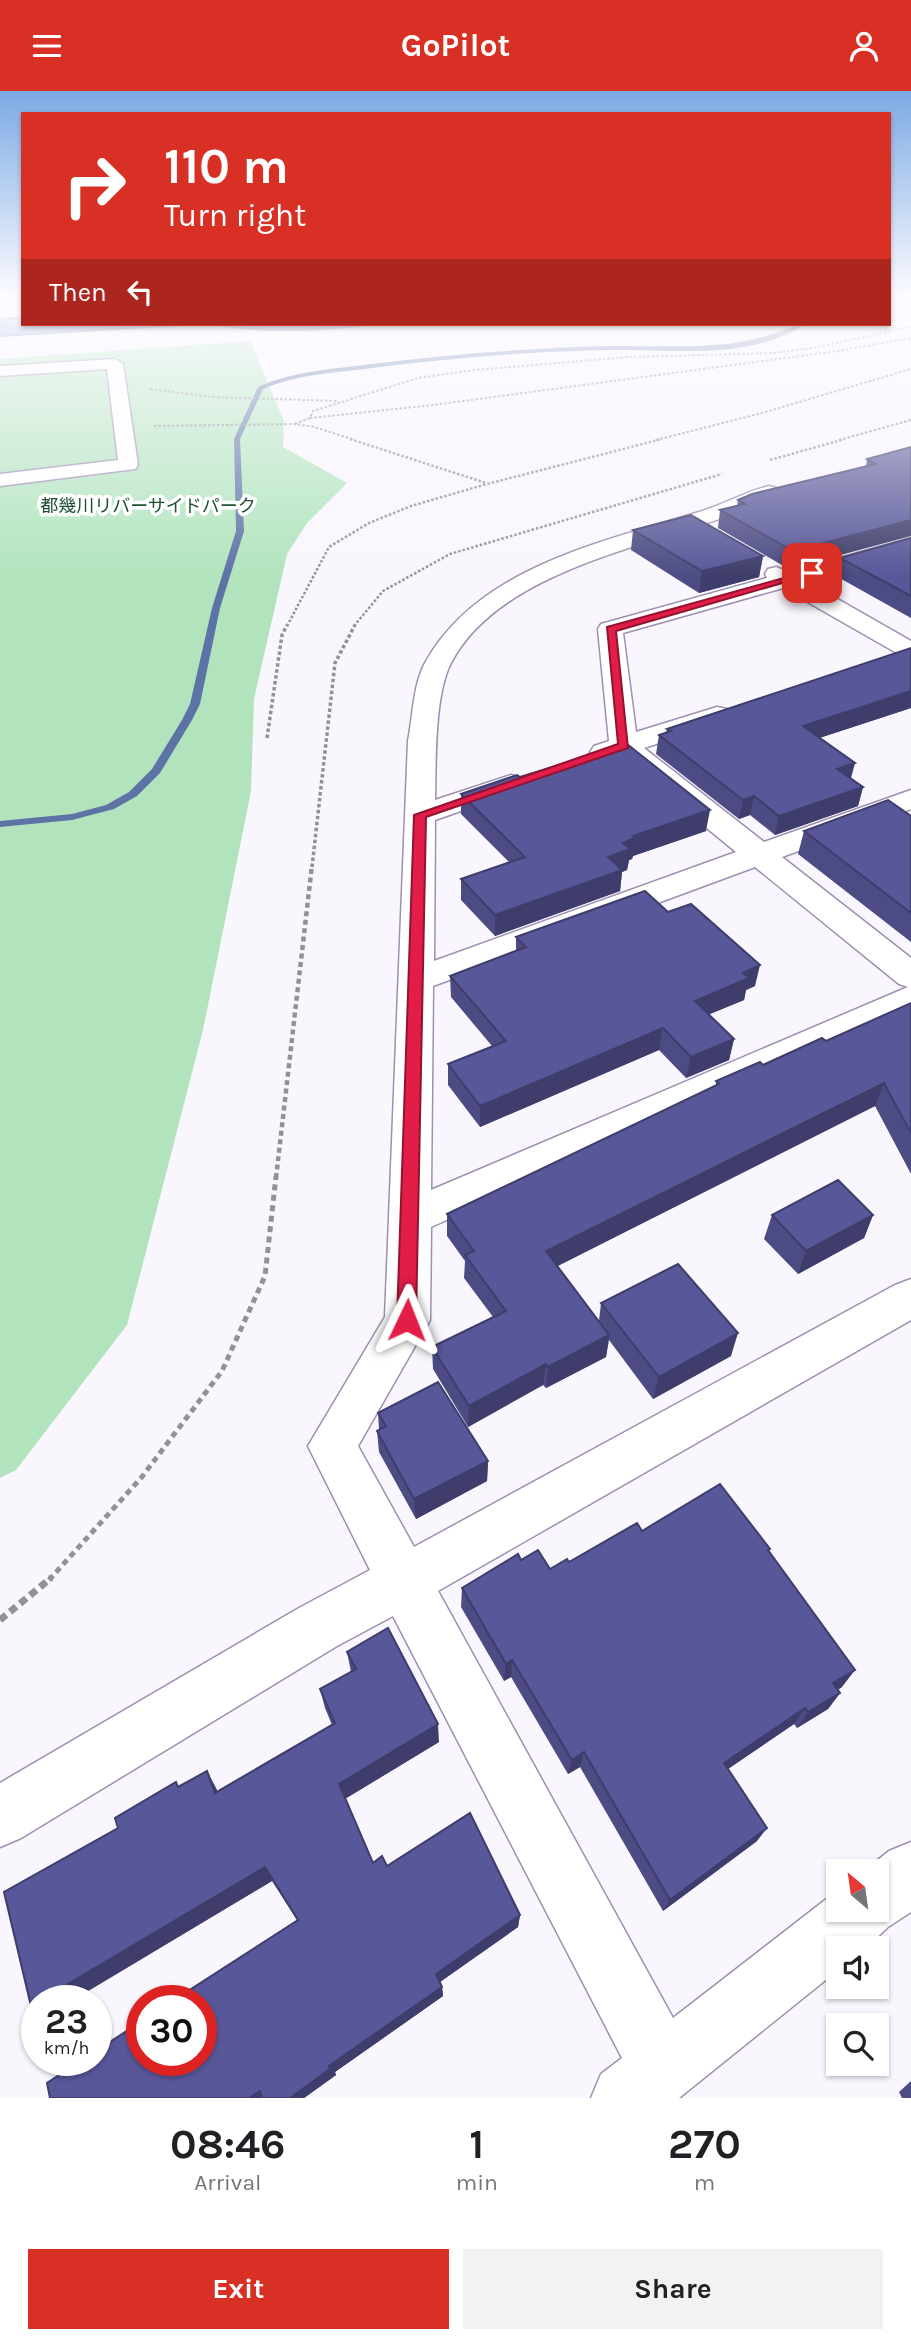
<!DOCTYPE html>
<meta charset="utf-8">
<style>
:root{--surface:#fff;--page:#f2f2f2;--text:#202124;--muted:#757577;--accent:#d93025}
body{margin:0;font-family:Karla,"Noto Sans JP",sans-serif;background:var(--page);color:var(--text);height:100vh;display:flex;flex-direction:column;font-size:26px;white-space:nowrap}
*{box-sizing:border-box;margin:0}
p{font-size:23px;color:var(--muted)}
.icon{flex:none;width:38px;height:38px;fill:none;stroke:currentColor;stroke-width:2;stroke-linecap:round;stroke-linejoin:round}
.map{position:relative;height:2007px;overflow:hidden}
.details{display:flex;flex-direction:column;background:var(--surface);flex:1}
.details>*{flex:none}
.hud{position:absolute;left:21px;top:21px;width:870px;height:214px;border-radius:0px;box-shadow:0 2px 5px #0004;background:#d93025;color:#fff;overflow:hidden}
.needle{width:46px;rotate:331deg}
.fabs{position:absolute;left:826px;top:1768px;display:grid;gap:14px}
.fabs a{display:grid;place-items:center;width:63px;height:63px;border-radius:0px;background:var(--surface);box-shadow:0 2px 5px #0004;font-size:35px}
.speed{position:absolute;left:21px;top:1894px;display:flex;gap:14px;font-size:35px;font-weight:700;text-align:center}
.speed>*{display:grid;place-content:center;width:91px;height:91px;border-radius:50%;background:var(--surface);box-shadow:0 2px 5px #0004;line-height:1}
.speed small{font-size:18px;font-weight:400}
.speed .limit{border:10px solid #d22;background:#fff;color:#111}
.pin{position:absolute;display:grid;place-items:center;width:60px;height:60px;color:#fff;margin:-30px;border-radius:14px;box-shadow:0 4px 10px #0006}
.me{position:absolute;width:77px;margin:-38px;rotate:2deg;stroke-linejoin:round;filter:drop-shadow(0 0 5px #0008)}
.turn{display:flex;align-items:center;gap:24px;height:147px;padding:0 28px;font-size:32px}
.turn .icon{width:91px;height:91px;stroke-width:2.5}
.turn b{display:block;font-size:49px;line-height:60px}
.then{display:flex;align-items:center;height:66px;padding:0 28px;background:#0003;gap:14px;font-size:26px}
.eta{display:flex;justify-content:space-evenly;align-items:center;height:119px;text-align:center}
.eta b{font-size:42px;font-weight:700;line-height:49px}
.primary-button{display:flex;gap:14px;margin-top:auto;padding:14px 28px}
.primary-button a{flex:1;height:80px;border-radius:0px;background:var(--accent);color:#fff;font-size:28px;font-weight:700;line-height:80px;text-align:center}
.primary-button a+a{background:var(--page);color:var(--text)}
header{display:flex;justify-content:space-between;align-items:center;height:91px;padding:0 28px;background:var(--accent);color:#fff;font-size:32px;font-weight:700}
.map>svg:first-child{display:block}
.green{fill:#b1e4bd}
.water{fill:#7a9cde;stroke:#5d73a5;stroke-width:2}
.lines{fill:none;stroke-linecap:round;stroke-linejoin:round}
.stream{fill:#5d73a5;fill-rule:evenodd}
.minor-casing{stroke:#9e90b0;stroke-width:3}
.path-far5{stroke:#94909a;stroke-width:2;stroke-dasharray:2.5 2;stroke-linecap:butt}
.path-far4{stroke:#94909a;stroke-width:2.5;stroke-dasharray:2.5 2;stroke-linecap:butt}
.path-far3{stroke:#94909a;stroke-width:3.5;stroke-dasharray:3.5 2.5;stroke-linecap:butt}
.path-far2{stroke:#94909a;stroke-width:4.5;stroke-dasharray:5 3.5;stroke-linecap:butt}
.path-far1{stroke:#94909a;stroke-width:5;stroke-dasharray:6 4.5;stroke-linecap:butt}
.path{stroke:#94909a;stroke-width:7;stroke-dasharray:8 5;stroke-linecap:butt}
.minor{fill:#fff;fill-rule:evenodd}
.wall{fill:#4c4b84}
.shaded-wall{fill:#3e3d6b}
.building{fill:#585799;stroke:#3e3d6b;stroke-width:2}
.route{fill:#e11d48;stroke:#92132f;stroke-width:2}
.labels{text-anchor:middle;stroke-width:7;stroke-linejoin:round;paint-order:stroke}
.far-park-label{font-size:18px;fill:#1d512f;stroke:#fff}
</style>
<header><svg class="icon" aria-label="menu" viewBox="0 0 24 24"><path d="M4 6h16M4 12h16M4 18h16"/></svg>GoPilot<svg class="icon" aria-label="person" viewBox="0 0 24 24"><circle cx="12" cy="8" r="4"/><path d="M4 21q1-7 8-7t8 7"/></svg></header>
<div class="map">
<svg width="911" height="2007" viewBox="0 0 911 2007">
<rect width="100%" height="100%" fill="#f9f6fe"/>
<path class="green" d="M250,250L284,330L283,356L347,392L307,432L287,463L254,608L251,700L203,939L127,1234L16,1379L0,1387V268Z"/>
<g class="water">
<path d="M23,226V233H199L0,245V228Z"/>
<path d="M213,233H375C320,239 267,243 213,233Z"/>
</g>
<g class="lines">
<path class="stream" d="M798,233H805C750,270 674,258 612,259C532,260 452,267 372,277C335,282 298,283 263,298L240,348L244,440L220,517L200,613L192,629L160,682L137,705L114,718L72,729L0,736V730L72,723L106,714L129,701L152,678L182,629L190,613L212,517L236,440L234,348L258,296C294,280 333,278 372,273C451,263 531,257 610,255C675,254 738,262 798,233Z"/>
<g class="minor-casing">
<g id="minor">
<path d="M115,268L123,273L138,374L135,378L0,395V383L118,369L107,278L0,285V275Z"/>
<path d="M769,395L776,397L779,401L765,411C671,452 502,473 451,572C434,605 436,672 435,709L511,684L521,687L526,693L521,699L435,729L434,870L736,761L619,665L604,669L594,667L590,661L594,655L609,650L598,538L601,533L767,487L765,483L768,478L776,476L789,481L911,447V461L806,490L911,550V568L902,565L783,497L623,542L636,641L717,616L727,618L731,624L727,630L644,657L764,751L911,699V718L782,766L911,867V921L431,1136L430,1229L358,1355L414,1456L895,1194L911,1188V1229L438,1500L673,1927L838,1799V1818H877V1780H864L889,1760L911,1751V1821L888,1836L866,1857H838V1879L679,2007H591L601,1983L622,1967L393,1525L337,1555L21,1747L0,1756V1692L299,1517L370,1479L308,1355L385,1226L408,650C413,625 413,594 425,572C478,476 603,451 699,421C723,414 745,401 769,395ZM755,776L899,893L908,896L431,1099L433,895Z"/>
</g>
</g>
<g class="path-far5">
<path d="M150,298L213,306L337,310"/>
<path d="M310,327L433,314L838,260L911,247"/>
<path d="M295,333L310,327L313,320L418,287L475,279L629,266L773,262L813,257L911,236"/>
<path d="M154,335L295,333L314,336L355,349"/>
<path d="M656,349L762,322L911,278"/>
<path d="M839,349L911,329"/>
</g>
<g class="path-far4">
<path d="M350,348L486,392"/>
<path d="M770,369L845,348"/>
<path d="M287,535L329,456L369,432L411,415L487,393L662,348"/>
<path d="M354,535L383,500L450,463L722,383"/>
</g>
<g class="path-far3">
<path d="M267,647L282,544L287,534"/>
<path d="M312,776L335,572L355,534"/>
</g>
<path class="path-far2" d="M276,1087L312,774"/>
<path class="path-far1" d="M49,1489L141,1387L222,1280L265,1185L276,1085"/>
<path class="path" d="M0,1529L51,1487"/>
<use href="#minor" class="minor"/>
</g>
<g class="wall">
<path d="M911,356L789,478L718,437L720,419L737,415L738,409L866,375L867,368Z"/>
<path d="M633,439L763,465L759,486L699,502L631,459Z"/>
<path d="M911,447V527L836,485L840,467Z"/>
<path d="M911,617L819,647L851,687L863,696L858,715L775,744L750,724L739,728L656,663L659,644L666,642L667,638Z"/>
<path d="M520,686L706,740L633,765L632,768L629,769L627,779L622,781L620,800L495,845L461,809V788L509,771L461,723V703Z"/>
<path d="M911,725V851L798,763L804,740Z"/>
<path d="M668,821L755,895L746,899L744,909L709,923L734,948L729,969L686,987L659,959L480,1036L448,994V973L492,955L451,906L450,885L516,860V846Z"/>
<path d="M911,912V1083L875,1015L557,1175L599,1230L601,1212L731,1265L653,1308L609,1249L606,1266L546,1297L543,1294L468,1336L433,1278L432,1256L493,1226L464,1187L465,1170L447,1145V1123L716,994V990L826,950Z"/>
<path d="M772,1124H873L864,1147L798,1183L764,1148Z"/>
<path d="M378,1322L488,1370L487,1390L416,1428L379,1361L377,1340L379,1338Z"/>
<path d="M642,1440L769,1461L842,1596L838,1599L840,1602L828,1618L797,1637L794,1633L728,1678L757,1750L663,1820L580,1676L568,1683L511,1586L504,1590L461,1516L462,1497L521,1469L550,1478Z"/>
<path d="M347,1561L439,1651L345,1708L373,1772L387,1775L520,1824L518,1836L440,1891L442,1896L443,1905L335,1981L336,1984L304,2007H50L297,1829L272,1790L73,1909H37V1918L31,1915L118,1737L176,1691L179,1696L216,1697L217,1700L332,1634L325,1617L320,1598L351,1581Z"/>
<path d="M911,1990V2007H902L899,2001Z"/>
</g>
<g class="shaded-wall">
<path d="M911,429V445L789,478L793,460Z"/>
<path d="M763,465L759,486L699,502L702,480Z"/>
<path d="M911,600V617L798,654L803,635Z"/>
<path d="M855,672L850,691L837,678Z"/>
<path d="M863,696L858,715L775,744L779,725Z"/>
<path d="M754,705L750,724L739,728L743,709Z"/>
<path d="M710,719L706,740L633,765L632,768L629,769L627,779L622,781L620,800L495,845V824L608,766L623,752L633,745Z"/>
<path d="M760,874L755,895L746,899L744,909L691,931L695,910L743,882Z"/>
<path d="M663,937L659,959L480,1036V1015Z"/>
<path d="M734,948L729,969L686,987L691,966Z"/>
<path d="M884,992L875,1015L544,1182L546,1160Z"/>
<path d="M873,1124L864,1147L798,1183L806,1160Z"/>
<path d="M738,1242L731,1265L653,1308L659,1286Z"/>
<path d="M609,1244L606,1266L546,1297L548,1276Z"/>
<path d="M546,1273L543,1294L468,1336L469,1315Z"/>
<path d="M488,1370L487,1390L416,1428L414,1408Z"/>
<path d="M512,1569L511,1586L504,1590L506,1573Z"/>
<path d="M855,1579L842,1596L821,1609L833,1592Z"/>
<path d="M840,1602L828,1618L797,1637L808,1621Z"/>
<path d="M805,1617L794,1633L716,1686L724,1672Z"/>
<path d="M438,1633L439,1651L343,1709L339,1693Z"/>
<path d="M584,1661L580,1676L568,1683L572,1669Z"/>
<path d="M207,1680L216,1697L224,1718L215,1702Z"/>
<path d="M767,1737L757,1750L663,1820L670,1809Z"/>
<path d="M265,1776L272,1790L73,1909H41Z"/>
<path d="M520,1824L518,1836L437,1893L436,1883Z"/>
<path d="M442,1896L443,1905L335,1981L336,1984L304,2007H290L329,1975Z"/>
<path d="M260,2000L266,2007H249Z"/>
</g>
<g class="building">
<path d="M911,356V429L793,460L720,419L745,413L738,409L752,403L876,373L867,368Z"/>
<path d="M691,424L763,465L702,480L633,439Z"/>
<path d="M911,447V505L840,467Z"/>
<path d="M911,557V600L803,635L855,672L837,678L863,696L779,725L754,705L743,709L659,644L671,640L667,638Z"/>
<path d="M627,653L710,719L633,745L635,747L623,752L630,758L608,766L622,779L495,824L461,788L525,766L461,703L517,684L520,686Z"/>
<path d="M888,709L911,725V822L804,740Z"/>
<path d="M645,800L668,821L691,813L760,874L743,882L749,887L695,910L734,948L691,966L663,937L480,1015L448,973L506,950L450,885L526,856L516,846Z"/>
<path d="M911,912V1042L884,992L546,1160L609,1244L548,1276L546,1273L469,1315L432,1256L506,1220L465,1164L474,1160L447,1123L719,993L716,990L760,971L763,974L822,947L826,950Z"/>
<path d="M838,1089L873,1124L806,1160L772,1124Z"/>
<path d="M678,1173L738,1242L659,1286L601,1212Z"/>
<path d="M438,1291L488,1370L414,1408L377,1340L386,1335L378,1322Z"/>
<path d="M720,1393L770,1458L768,1459L855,1579L833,1592L840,1602L808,1621L805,1617L724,1672L767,1737L670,1809L584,1661L572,1669L512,1569L506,1573L462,1497L518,1463L521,1469L538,1459L550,1478L567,1468L569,1471L637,1432L642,1440Z"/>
<path d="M388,1537L438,1633L339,1693L373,1772L382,1765L387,1775L470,1722L520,1824L436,1883L442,1896L329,1975L330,1978L290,2007H262L260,2000L249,2007H50L47,1992L82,1969H96V1960L142,1930V1969H201V1909H174L298,1829L265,1776L41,1909H37V1911L31,1915L4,1801L118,1737L115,1727L176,1691L178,1696L207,1680L215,1702L335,1632L320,1598L356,1578L347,1561Z"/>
</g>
<linearGradient id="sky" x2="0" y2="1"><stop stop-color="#7caae4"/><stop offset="0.42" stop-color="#fcfbff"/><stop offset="1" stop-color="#fcfbff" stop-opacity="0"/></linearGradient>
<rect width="911" height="486" fill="url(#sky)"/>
<path class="route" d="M809,480L817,482L616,540L628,657L426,726L416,1229L413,1235L407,1237L400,1235L397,1229L414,724L618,653L607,536Z"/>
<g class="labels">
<g class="far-park-label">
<text x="148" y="421">都幾川リバーサイドパーク</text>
</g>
</g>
</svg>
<div class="fabs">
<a><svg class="needle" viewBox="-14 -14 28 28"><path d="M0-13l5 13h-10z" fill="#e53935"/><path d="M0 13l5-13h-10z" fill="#757577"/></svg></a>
<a><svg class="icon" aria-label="sound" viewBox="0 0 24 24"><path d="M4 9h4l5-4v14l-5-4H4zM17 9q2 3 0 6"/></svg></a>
<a><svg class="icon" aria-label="search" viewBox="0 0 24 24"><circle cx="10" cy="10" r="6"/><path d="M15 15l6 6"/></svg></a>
</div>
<div class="speed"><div>23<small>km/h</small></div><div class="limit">30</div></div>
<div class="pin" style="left:812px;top:482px;background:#d93025"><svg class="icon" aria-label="arrive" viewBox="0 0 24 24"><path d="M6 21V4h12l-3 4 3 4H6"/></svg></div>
<svg class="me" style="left:407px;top:1229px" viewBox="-20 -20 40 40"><path d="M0-17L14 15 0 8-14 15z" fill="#e11d48" stroke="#fff" stroke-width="4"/></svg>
<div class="hud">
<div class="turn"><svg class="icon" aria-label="right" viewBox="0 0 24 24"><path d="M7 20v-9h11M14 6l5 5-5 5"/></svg><div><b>110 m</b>Turn right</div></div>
<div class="then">Then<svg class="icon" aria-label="left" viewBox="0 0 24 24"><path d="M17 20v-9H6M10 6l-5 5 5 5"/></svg></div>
</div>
</div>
<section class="details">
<div class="eta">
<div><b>08:46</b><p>Arrival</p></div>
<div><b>1</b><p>min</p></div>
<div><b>270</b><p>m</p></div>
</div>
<div class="primary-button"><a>Exit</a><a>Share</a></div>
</section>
